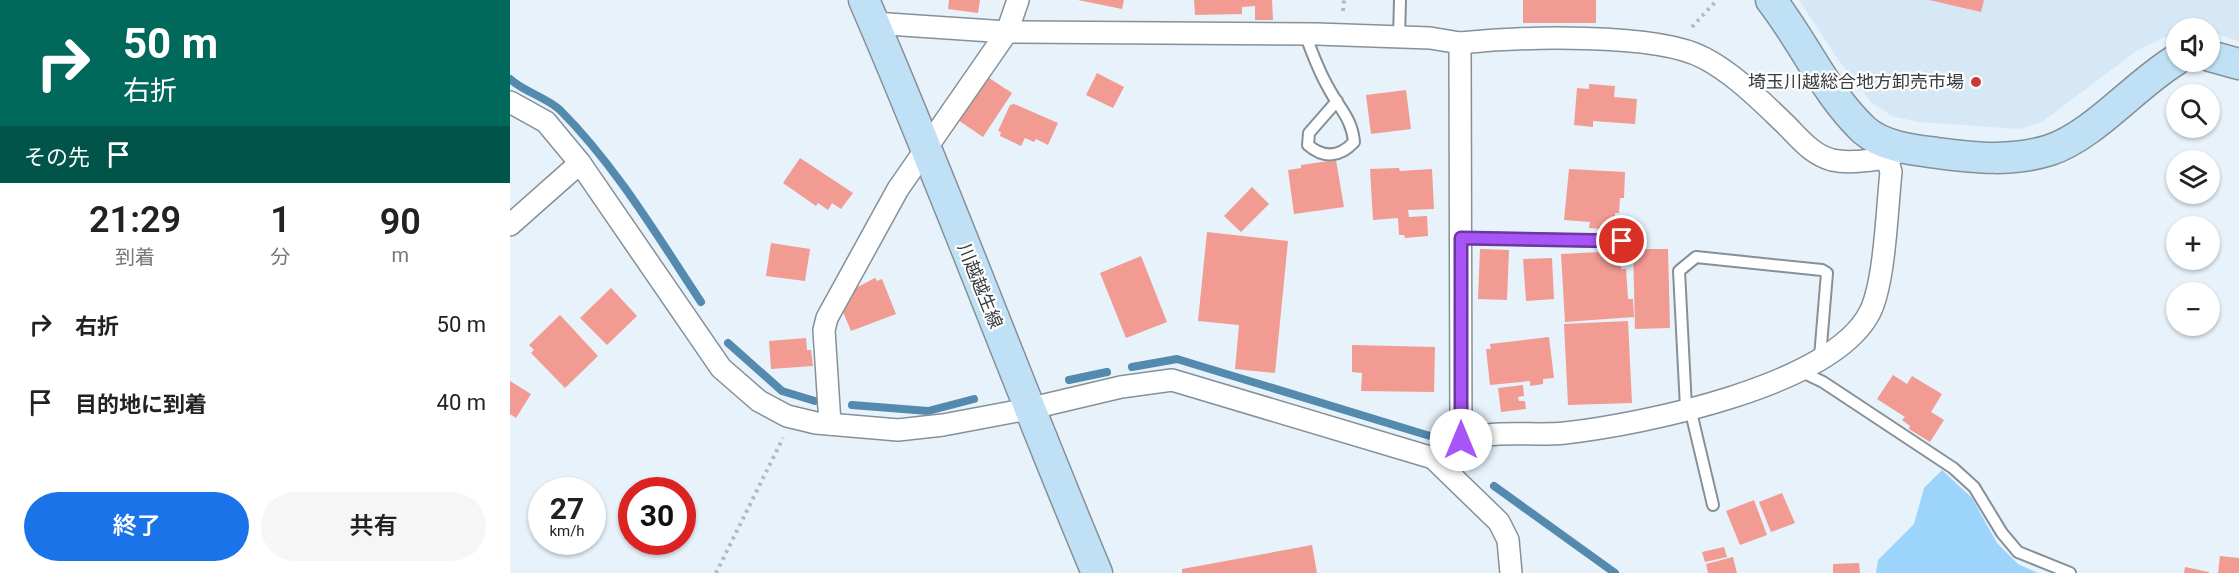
<!DOCTYPE html>
<html lang="ja">
<meta charset="utf-8">
<style>
:root{--surface:#fff;--page:#f6f6f6;--text:#222;--muted:#767676;--accent:#1a73e8}
body{margin:0;font-family:Roboto,"Noto Sans JP",sans-serif;background:var(--page);color:var(--text);height:100vh;display:flex;flex-direction:column;font-size:22px;white-space:nowrap}
*{box-sizing:border-box;margin:0}
p{font-size:20px;color:var(--muted)}
.icon{flex:none;width:33px;height:33px;fill:none;stroke:currentColor;stroke-width:2;stroke-linecap:round;stroke-linejoin:round}
.map{position:relative;flex:1;overflow:hidden}
.panel{display:flex;flex-direction:column;background:var(--surface);width:510px}
.panel>*{flex:none}
.top-card{background:#00695c;color:#fff;overflow:hidden}
.fabs{position:absolute;left:1656px;top:18px;display:grid;gap:12px}
.fabs a{display:grid;place-items:center;width:54px;height:54px;border-radius:50%;background:var(--surface);box-shadow:0 2px 4px #0004;font-size:30px}
.speed{position:absolute;left:18px;top:477px;display:flex;gap:12px;font-size:30px;font-weight:700;text-align:center}
.speed>*{display:grid;place-content:center;width:78px;height:78px;border-radius:50%;background:var(--surface);box-shadow:0 2px 4px #0004;line-height:1}
.speed small{font-size:15px;font-weight:400}
.speed .limit{border:9px solid #d22;background:#fff;color:#111}
.pin{position:absolute;display:grid;place-items:center;width:51px;height:51px;color:#fff;margin:-26px;border:3px solid #fff;border-radius:50%;box-shadow:0 2px 6px #0007}
.me{position:absolute;width:66px;margin:-33px;rotate:0deg;stroke-linejoin:round;filter:drop-shadow(0 0 4px #0008)}
.turn{display:flex;align-items:center;gap:21px;height:126px;padding:0 24px;font-size:27px}
.turn .icon{width:78px;height:78px;stroke-width:2.5}
.turn b{display:block;font-size:42px;line-height:51px}
.then{display:flex;align-items:center;height:57px;padding:0 24px;background:#0003;gap:12px;font-size:22px}
.eta{display:flex;justify-content:space-evenly;align-items:center;height:102px;text-align:center}
.eta b{font-size:36px;font-weight:600;line-height:42px}
.button{display:flex;gap:12px;margin-top:auto;padding:12px 24px}
.button a{flex:1;height:69px;border-radius:36px;background:var(--accent);color:#fff;font-size:24px;font-weight:600;line-height:69px;text-align:center}
.button a+a{background:var(--page);color:var(--text)}
ul{padding:0;list-style:none}
li{display:flex;align-items:center;gap:18px;height:78px;padding:0 24px}
li div{flex:1}
li b{display:block;font-size:22px}
li em{font-style:normal}
main{display:flex;flex:1;min-height:0}
.map>svg:first-child{display:block}
.built{fill:#d6e8f6}
.green{fill:#9cd4fb}
.lines{fill:none;stroke-linecap:round;stroke-linejoin:round}
.stream{stroke:#538aae;stroke-width:8}
.building{fill:#f29b92}
.lane-casing{stroke:#859098;stroke-width:14}
.street-casing{stroke:#859098;stroke-width:24}
.secondary-casing{stroke:#859098;stroke-width:33}
.path{stroke:#b1bac2;stroke-width:4;stroke-dasharray:3 4.5;stroke-linecap:butt}
.lane{stroke:#fff;stroke-width:10}
.street{stroke:#fff;stroke-width:21}
.secondary{stroke:#c0e1f5;stroke-width:30}
.route-casing{stroke:#6d37a1;stroke-width:15}
.route{stroke:#a855f7;stroke-width:10}
.poi-dot{fill:#ca3b37;stroke:#fdfdfd;stroke-width:2}
.labels{text-anchor:middle;stroke-width:4.5;stroke-linejoin:round;paint-order:stroke}
.poi-label{font-size:18px;fill:#373c3f;stroke:#fdfdfd;text-anchor:end}
.street-label{font-size:18px;fill:#373c3f;stroke:#fdfdfd}
</style>
<main>
<section class="panel">
<div class="top-card">
<div class="turn"><svg class="icon" aria-label="right" viewBox="0 0 24 24"><path d="M7 20v-9h11M14 6l5 5-5 5"/></svg><div><b>50 m</b>右折</div></div>
<div class="then">その先<svg class="icon" aria-label="arrive" viewBox="0 0 24 24"><path d="M6 21V4h12l-3 4 3 4H6"/></svg></div>
</div>
<div class="eta">
<div><b>21:29</b><p>到着</p></div>
<div><b>1</b><p>分</p></div>
<div><b>90</b><p>m</p></div>
</div>
<ul>
<li><svg class="icon" aria-label="right" viewBox="0 0 24 24"><path d="M7 20v-9h11M14 6l5 5-5 5"/></svg><div><b>右折</b></div><em>50 m</em></li>
<li><svg class="icon" aria-label="arrive" viewBox="0 0 24 24"><path d="M6 21V4h12l-3 4 3 4H6"/></svg><div><b>目的地に到着</b></div><em>40 m</em></li>
</ul>
<div class="button"><a>終了</a><a>共有</a></div>
</section>
<div class="map">
<svg width="1729" height="573" viewBox="0 0 1729 573">
<rect width="100%" height="100%" fill="#e7f2fb"/>
<path class="built" d="M1289,0H1729V41L1700,32V28H1666V32L1628,50L1532,122L1510,129L1408,122L1382,116L1361,102L1329,61Z"/>
<path class="green" d="M1432,470L1462,498L1487,543L1508,564L1528,573H1366L1368,560L1404,524L1414,488Z"/>
<g class="lines">
<g class="stream">
<path d="M0,79C14,92 36,97 50,110C106,166 148,237 191,302"/>
<path d="M218,343L272,391L305,401"/>
<path d="M622,367L667,359L920,436"/>
<path d="M559,380L597,372"/>
<path d="M342,405L418,411L464,399"/>
<path d="M984,486L1105,573"/>
</g>
</g>
<g class="building">
<path d="M439,0H470L468,13L438,9Z"/>
<path d="M568,0H614L612,9Z"/>
<path d="M684,0H762L763,20H745V6L732,7V14L685,15Z"/>
<rect x="1013" y="0" width="73" height="23"/>
<path d="M1419,0H1474L1471,12Z"/>
<path d="M587,73L614,87L603,108L576,95Z"/>
<path d="M473,74L502,93L473,137L445,118Z"/>
<path d="M1079,84L1105,86L1104,97L1127,99L1125,124L1083,121V127L1064,125L1067,88L1079,89Z"/>
<path d="M896,90L901,129L861,134L856,95Z"/>
<path d="M504,104L548,123L538,145L526,139L524,142L515,138L511,146L490,136L491,132L488,131L500,105Z"/>
<path d="M290,158L343,193L331,209L322,203L318,210L308,203L306,206L273,183Z"/>
<path d="M826,160L834,207L784,214L778,170L791,168V165Z"/>
<path d="M889,168L890,171L922,169L924,209L898,210L899,217L917,216L918,236L895,238L894,235H889L888,218L863,220L860,169Z"/>
<path d="M1059,169L1115,172L1114,198H1110L1109,213H1105L1104,230L1079,228L1080,222L1054,220Z"/>
<path d="M742,187L759,204L731,232L714,216Z"/>
<path d="M697,232L778,241L765,373L725,369L729,325L688,321Z"/>
<path d="M261,243L300,249L295,281L256,276Z"/>
<path d="M970,249L999,250L997,300L968,299Z"/>
<path d="M1123,249H1158L1160,328L1125,329Z"/>
<path d="M1110,251L1111,269H1116L1118,299H1123L1124,317L1055,322L1051,254Z"/>
<path d="M631,256L657,322L616,338L590,273Z"/>
<path d="M1042,258L1044,299L1016,301L1013,259Z"/>
<path d="M365,278L367,281L372,279L386,314L341,331L331,307L338,305L336,300L343,297L340,291Z"/>
<path d="M101,288L127,316L97,345L70,318Z"/>
<path d="M50,315L88,356L55,388L21,353L24,350L19,345Z"/>
<path d="M1118,321L1122,403L1058,405L1054,324Z"/>
<path d="M1039,337L1044,378L1033,379V384L1020,386V381L980,385L976,349H981L980,344Z"/>
<path d="M296,338L297,350H301L303,366L261,369L259,341Z"/>
<path d="M842,345L925,347L924,392L851,391L852,373L842,372Z"/>
<path d="M1383,375L1397,384L1402,376L1432,394L1421,412L1434,420L1420,442L1399,429L1400,426L1392,420L1395,417L1367,399Z"/>
<path d="M0,381L21,394L6,418L0,414Z"/>
<path d="M1013,385L1014,396L1008,397L1009,401H1015L1016,409L991,412L988,388Z"/>
<path d="M1272,493L1285,523L1261,532L1249,502Z"/>
<path d="M1244,500L1257,535L1230,545L1216,511Z"/>
<path d="M802,545L807,573H672V569Z"/>
<path d="M1214,547L1217,557L1195,562L1192,552Z"/>
<path d="M1710,556L1729,558V573H1708Z"/>
<path d="M1223,557L1227,573H1198L1196,564Z"/>
<path d="M1349,563L1350,573H1323V564Z"/>
<path d="M1675,567L1699,572V573H1674Z"/>
</g>
<g class="lines">
<g class="lane-casing">
<g id="lane">
<path d="M795,34C802,52 808,70 818,87C828,107 842,118 844,142C830,157 814,159 798,145L799,133L827,101"/>
<path d="M889,37L890,0"/>
<path d="M951,238L1112,241"/>
<path d="M1290,371L1313,382L1443,468L1464,487L1492,533L1508,552L1560,573"/>
<path d="M1176,408L1169,271L1186,257L1312,270L1317,273L1310,357"/>
<path d="M1180,408L1203,505"/>
</g>
</g>
<g class="street-casing">
<g id="street">
<path d="M363,23L497,32L807,34L920,38L950,43L951,440"/>
<path d="M950,43C1007,37 1146,32 1194,58C1223,73 1249,99 1272,121C1288,136 1300,154 1322,160C1340,164 1359,160 1377,158"/>
<path d="M0,102L36,122L70,163L211,368L249,401L277,416L306,423L388,430L433,425L518,409L611,387L662,380L923,458L989,522L998,540L1001,573"/>
<path d="M0,225L70,163"/>
<path d="M320,424L314,330L317,318L388,189L497,32L508,0"/>
<path d="M939,448C973,426 1016,437 1055,433C1133,424 1323,386 1360,312C1375,282 1377,208 1381,172L1377,158L1393,149"/>
</g>
</g>
<g class="secondary-casing">
<g id="secondary">
<path d="M354,0C436,189 507,383 587,573"/>
<path d="M1261,0C1294,42 1315,93 1354,130C1373,147 1404,150 1427,153C1465,158 1503,162 1540,150C1583,136 1626,84 1666,60"/>
<path d="M1700,56L1729,64"/>
</g>
</g>
<g class="path">
<path d="M833,11L834,0"/>
<path d="M1182,27L1207,0"/>
<path d="M206,573L273,438"/>
</g>
<use href="#lane" class="lane"/>
<use href="#street" class="street"/>
<use href="#secondary" class="secondary"/>
</g>
<g class="lines">
<g class="route-casing">
<path id="route" d="M951,440V238L1112,241"/>
</g>
<use href="#route" class="route"/>
</g>
<circle class="poi-dot" cx="1466" cy="82" r="6"/>
<g class="labels">
<g class="poi-label">
<text x="1454" y="88">埼玉川越総合地方卸売市場</text>
</g>
<g class="street-label">
<text transform="translate(470 286) rotate(68)" y="6">川越越生線</text>
</g>
</g>
</svg>
<div class="fabs">
<a><svg class="icon" aria-label="sound" viewBox="0 0 24 24"><path d="M4 9h4l5-4v14l-5-4H4zM17 9q2 3 0 6"/></svg></a>
<a><svg class="icon" aria-label="search" viewBox="0 0 24 24"><circle cx="10" cy="10" r="6"/><path d="M15 15l6 6"/></svg></a>
<a><svg class="icon" aria-label="layers" viewBox="0 0 24 24"><path d="M12 4l9 5-9 5-9-5zM3 14l9 5 9-5"/></svg></a>
<a>+</a>
<a>−</a>
</div>
<div class="speed"><div>27<small>km/h</small></div><div class="limit">30</div></div>
<div class="pin" style="left:1112px;top:241px;background:#d93025"><svg class="icon" aria-label="arrive" viewBox="0 0 24 24"><path d="M6 21V4h12l-3 4 3 4H6"/></svg></div>
<svg class="me" style="left:951px;top:440px" viewBox="-20 -20 40 40"><circle r="19" fill="#fff"/><path d="M0-13L10 11 0 6-10 11z" fill="#a855f7"/></svg>
</div>
</main>
